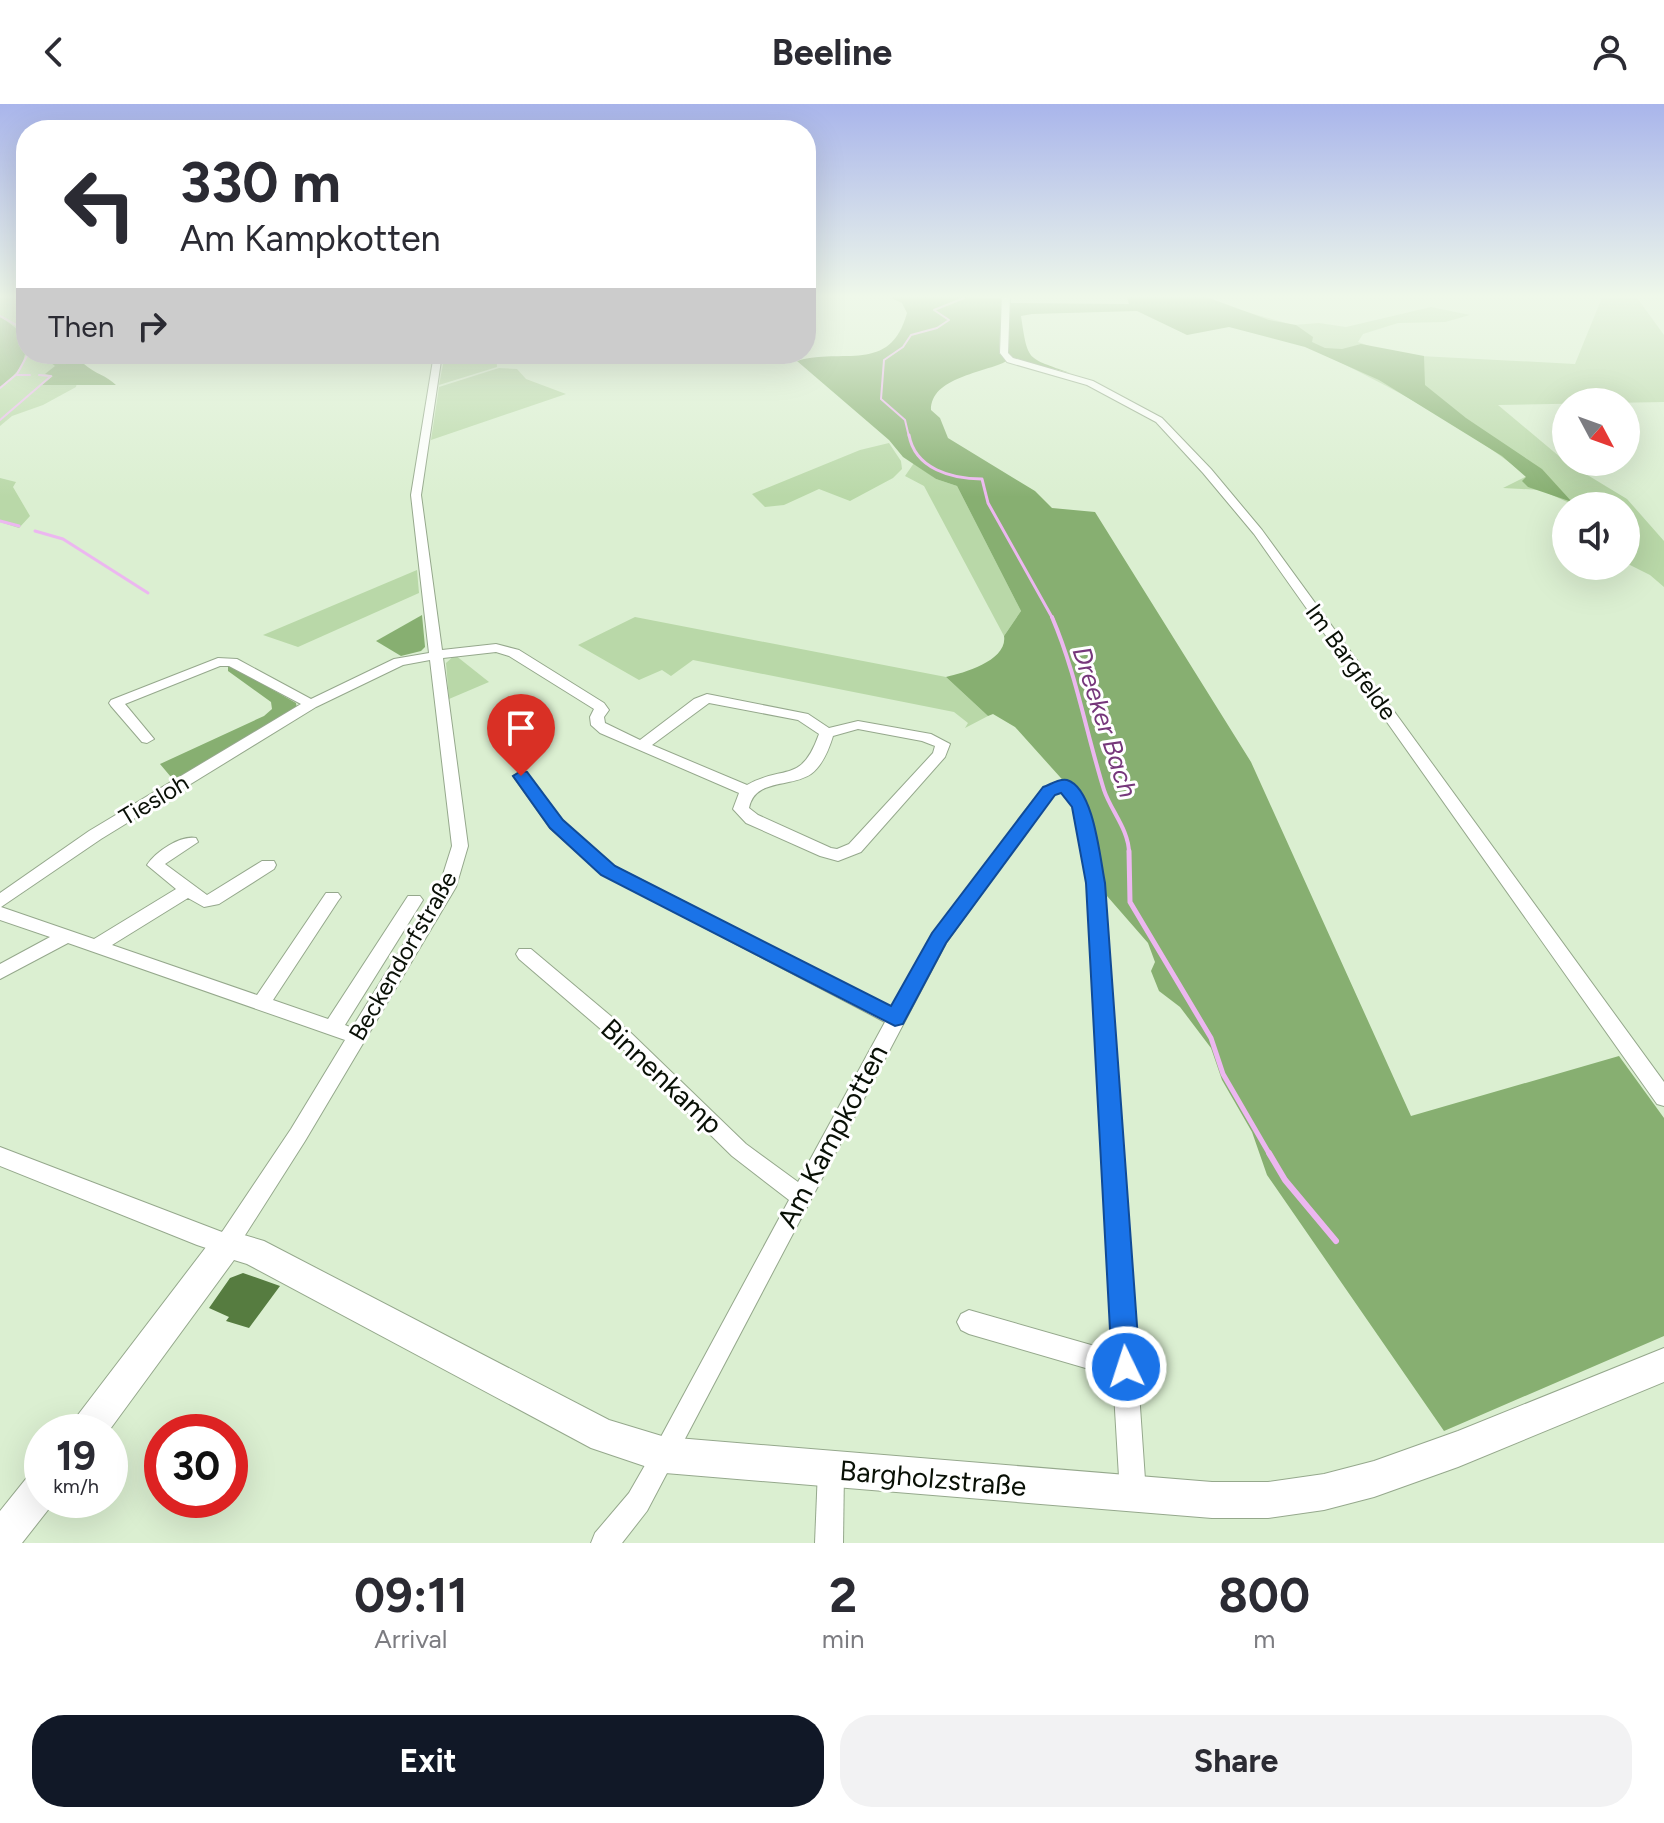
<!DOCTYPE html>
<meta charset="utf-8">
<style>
:root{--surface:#fff;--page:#f2f2f3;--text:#2b2b33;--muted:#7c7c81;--accent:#111827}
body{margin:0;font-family:Figtree,sans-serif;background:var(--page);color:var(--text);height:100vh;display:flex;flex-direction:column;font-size:30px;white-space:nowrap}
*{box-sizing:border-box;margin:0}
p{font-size:26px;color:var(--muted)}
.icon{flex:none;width:44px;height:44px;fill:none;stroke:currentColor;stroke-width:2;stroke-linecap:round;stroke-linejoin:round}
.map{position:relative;height:1439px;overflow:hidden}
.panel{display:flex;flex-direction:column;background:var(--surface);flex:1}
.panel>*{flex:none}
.guide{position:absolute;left:16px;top:16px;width:800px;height:244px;border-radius:32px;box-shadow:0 8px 32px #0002;background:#fff;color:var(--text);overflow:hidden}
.needle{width:52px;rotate:131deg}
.fabs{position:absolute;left:1552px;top:284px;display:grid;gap:16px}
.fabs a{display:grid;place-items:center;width:88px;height:88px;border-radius:50%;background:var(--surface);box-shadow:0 8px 32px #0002;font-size:40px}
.speed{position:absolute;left:24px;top:1310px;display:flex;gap:16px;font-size:40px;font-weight:700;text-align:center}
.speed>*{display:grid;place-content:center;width:104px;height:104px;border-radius:50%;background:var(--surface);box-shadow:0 8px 32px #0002;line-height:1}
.speed small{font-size:20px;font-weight:400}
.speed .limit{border:12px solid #d22;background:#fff;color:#111}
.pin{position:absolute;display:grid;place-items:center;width:68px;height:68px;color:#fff;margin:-82px -34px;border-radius:50% 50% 50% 0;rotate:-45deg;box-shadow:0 0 8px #0007}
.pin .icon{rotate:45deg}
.me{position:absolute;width:88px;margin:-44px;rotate:356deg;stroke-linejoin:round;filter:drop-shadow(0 0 6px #0008)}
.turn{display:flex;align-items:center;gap:28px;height:168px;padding:0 32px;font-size:36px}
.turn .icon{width:104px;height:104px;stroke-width:2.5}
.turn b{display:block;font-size:56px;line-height:68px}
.then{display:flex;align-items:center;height:76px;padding:0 32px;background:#0003;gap:16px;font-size:30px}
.eta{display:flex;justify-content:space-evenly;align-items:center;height:136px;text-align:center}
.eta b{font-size:48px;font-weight:700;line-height:56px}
.primary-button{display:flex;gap:16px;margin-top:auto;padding:16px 32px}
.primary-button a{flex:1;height:92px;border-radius:32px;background:var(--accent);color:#fff;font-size:32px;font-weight:700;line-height:92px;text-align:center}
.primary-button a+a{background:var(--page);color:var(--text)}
header{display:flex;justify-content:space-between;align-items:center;height:104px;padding:0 32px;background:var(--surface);font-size:36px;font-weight:700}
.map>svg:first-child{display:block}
.green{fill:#b9d8a8}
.forest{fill:#87af71}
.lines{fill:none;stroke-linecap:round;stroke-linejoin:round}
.stream-far4{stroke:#ecb7f0;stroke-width:2}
.stream-far3{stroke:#ecb7f0;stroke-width:3}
.stream-far2{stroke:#ecb7f0;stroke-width:4}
.stream-far1{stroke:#ecb7f0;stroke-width:5}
.stream{stroke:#ecb7f0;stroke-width:6}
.building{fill:#567c40}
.minor-casing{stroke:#95a88c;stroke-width:2}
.major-casing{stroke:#95a88c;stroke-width:2}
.minor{fill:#fff;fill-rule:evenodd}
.major{fill:#fff;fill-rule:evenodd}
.route{fill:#1a73e8;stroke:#114b97;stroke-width:2}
.labels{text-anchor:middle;stroke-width:6;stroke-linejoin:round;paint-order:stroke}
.street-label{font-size:24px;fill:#091006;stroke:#fff}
.water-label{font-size:26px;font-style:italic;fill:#76377b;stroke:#fff}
.near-street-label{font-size:28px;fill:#091006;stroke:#fff}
</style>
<header><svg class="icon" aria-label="back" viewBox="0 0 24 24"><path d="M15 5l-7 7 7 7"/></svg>Beeline<svg class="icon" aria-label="person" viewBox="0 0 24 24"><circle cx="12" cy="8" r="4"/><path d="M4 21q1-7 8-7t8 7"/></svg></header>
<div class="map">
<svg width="1664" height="1439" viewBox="0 0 1664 1439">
<rect width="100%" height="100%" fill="#dbefd1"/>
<g class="green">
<path d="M0,191H22L26,194V250H90L79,268L76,283L43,301L12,312L0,322Z"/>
<path d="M1603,191H1635L1664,231V298L1498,301L1566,358L1627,395L1664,437V483L1650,471L1626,459V402H1576L1541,386L1503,384L1527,372C1436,299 1327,253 1222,201L1293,221L1319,219L1346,223L1431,203L1470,211L1445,218L1398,219L1363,230L1358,238L1386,248L1420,252L1575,260Z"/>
<path d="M445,250H496L497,263L439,281Z"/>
<path d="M499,264L517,265L526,275L566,290L431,336L439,283Z"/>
<path d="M889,339L901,357L902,365L893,374L850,397L819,385L784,401L765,403L752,390L860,346Z"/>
<path d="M914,359L936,375L957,382L1021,507L1004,532L924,382L905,372Z"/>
<path d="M0,374L16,378L13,383L30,412L19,424L0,418Z"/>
<path d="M417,466L419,489L298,543L263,531Z"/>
<path d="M635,513L946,573L988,612L965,624L968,619L954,608L693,556L671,572L662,566L639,576L578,541Z"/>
<path d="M455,551L489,578L449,595L446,559Z"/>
</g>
<g class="forest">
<path d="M895,191L1002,194L999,249L1007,257C984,269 931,273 931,306L940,314L948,334L1035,387L1052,404L1095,408L1251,658L1411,1012L1619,952L1664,1014V1232L1444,1327L1267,1071L1252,1028L1222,976L1211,944L1180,903L1159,887L1151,867L1155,858L1148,839L1100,784L1087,703L1015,623L993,610L988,612L946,573C965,569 1008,556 1004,532L1021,507L957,382L936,375L903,353L889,336L797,257C842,243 890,271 907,209L902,199L891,194Z"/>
<path d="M1126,191H1201L1269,216L1296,221L1313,233L1312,238L1325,244L1342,245L1361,240L1424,252L1425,281L1466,314L1542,365L1572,398L1528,383L1522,377L1526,373L1502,352L1379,276L1305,243L1229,223L1187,231L1137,207L1032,210L1021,212C1028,259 1027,253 1070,269L1013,255L1008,249L1010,199L1129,200Z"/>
<path d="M0,212L26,232C26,260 22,265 0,283Z"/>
<path d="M60,250H87L84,260C95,270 106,271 116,281H42L53,272L45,270L55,262L50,258Z"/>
<path d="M422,511L425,543L421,547L401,552L376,537Z"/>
<path d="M228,560L296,599L297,605L176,679L160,660L264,612L272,605L271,598L228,567Z"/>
</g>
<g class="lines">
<g class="stream-far4">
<path d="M0,212L20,223L26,236"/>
<path d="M17,271H30"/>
<path d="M0,284L17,270L28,250"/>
<path d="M0,316L51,272L39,271"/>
<path d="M909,333L905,316L881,295L884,256L903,243L911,231L937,224L949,216L934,206L964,194L962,191"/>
</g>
<g class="stream-far3">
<path d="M909,331C915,365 952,375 982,375L988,399L1053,515"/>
<path d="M0,417L19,422"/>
<path d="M35,427L63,435L148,489"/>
</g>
<path class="stream-far2" d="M1052,513C1076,569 1086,628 1104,686C1111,707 1129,726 1129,749"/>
<path class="stream-far1" d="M1129,747L1130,798L1211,934L1223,970L1270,1051"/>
<path class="stream" d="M1269,1049L1285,1076L1336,1137"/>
</g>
<path class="building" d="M243,1169L280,1182L249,1224L226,1217L229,1213L209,1204L230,1174Z"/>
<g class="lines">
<g class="minor-casing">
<g id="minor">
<path d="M1002,191H1010L1008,249L1013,254L1093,277L1162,314L1211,365L1262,426L1664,978V1002L1657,1000L1254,430L1203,369L1156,318L1087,281L1007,258L1000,249Z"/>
<path d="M434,250H442L421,391L442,546L496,540L519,546L604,599L609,606L604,613L605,619L640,636L694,595L707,590L808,610L829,624L858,617L931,630L950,640L945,653L861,748L838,757L820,752L746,719L733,705L739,689L600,629L591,621L590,613L594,605L509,552L496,548L443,554L468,742L456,783L305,1037L235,1147L227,1151L197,1141L0,1062V1043L222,1128L291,1025L345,936L68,839L0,875V860L50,833L0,816V789L89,727L301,600L229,562H220L125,600L154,635L147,639L142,638L111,602L109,599L111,596L218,554L237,555L311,595L394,555L429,549L411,391ZM430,556L452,742L439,783L352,924L345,921L423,796L420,792H408L328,915L273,896L338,797L341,793L338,789H326L257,891L112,841L188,794L204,803L219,800L274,765L276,761L274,757H262L207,791L165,760L198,738L196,734C180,731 155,748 147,761L176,785L94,835L1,803L101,735L316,603L403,561ZM709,599L798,616L819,630C801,681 784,660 747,681L652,641ZM858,625L922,637L935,642L933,649L849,740L837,745L831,744L758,711L749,704C755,674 791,684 811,670C823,661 829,645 833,632Z"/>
<path d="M521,667L526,669L562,716L614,762L893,904L933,830L1044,684C1050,681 1061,674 1068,677C1093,688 1099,754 1104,779L1146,1390L1142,1399L1133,1403L1124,1399L1120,1390L1113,1272L969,1230L961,1226L957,1218L961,1210L969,1206L1112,1247L1088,779L1073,703L1061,688L1054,690L946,839L647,1407L622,1439H591L595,1429L629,1389L656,1342L789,1096L732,1052L617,939L519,855L516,850L519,845H531L631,929L746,1040L798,1078L885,918L602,770L550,724L513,672Z"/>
<path d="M831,1353L840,1357L844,1366L843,1439H815L818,1366L822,1357Z"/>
</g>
</g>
<g class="major-casing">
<g id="major">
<path d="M227,1126L264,1137L609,1316L665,1333L1212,1378H1268L1324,1370L1374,1357L1458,1327L1664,1244V1278L1458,1363L1374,1393L1324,1406L1268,1414H1212L665,1369L591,1344L247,1160L234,1156L108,1328H68L74,1316L216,1130Z"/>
<path d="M42,1366V1396L55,1397L22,1439H0V1407L29,1371Z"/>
</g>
</g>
<use href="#minor" class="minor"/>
<use href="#major" class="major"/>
</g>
<linearGradient id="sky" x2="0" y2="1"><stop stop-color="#a9b5eb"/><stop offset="0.49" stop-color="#eff8ea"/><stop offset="1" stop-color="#eff8ea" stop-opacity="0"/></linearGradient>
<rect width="1664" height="393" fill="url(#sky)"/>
<path class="route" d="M521,667L527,668L563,716L615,762L891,902L932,829L1043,683C1050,681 1059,674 1067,676C1094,684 1100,755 1105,779L1140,1263L1136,1273L1126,1277L1117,1273L1112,1263L1086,779L1072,703L1061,689L1055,691L946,839L903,920L895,922L601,771L550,724L513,672Z"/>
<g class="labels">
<g class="street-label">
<text transform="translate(1351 558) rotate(54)" y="8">Im Bargfelde</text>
<text transform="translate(154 696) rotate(-31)" y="8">Tiesloh</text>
<text transform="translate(403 852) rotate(-60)" y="8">Beckendorfstraße</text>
</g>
<g class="water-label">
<text transform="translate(1105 618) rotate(72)" y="9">Dreeker Bach</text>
</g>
<g class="near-street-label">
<text transform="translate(662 972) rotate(43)" y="10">Binnenkamp</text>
<text transform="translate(832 1032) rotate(-62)" y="10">Am Kampkotten</text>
<text transform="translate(933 1374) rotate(5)" y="10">Bargholzstraße</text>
</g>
</g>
</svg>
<div class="fabs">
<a><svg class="needle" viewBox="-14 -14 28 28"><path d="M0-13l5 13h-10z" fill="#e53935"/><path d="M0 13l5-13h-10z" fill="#7c7c81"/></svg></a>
<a><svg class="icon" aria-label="sound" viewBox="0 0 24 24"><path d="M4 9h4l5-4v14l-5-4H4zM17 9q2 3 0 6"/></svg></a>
</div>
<div class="speed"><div>19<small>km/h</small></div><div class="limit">30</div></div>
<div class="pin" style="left:521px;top:672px;background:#d93025"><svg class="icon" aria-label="arrive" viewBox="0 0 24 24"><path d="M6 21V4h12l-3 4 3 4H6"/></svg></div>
<svg class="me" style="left:1126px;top:1263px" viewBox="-20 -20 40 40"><circle r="17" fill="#1a73e8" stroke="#fff" stroke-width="3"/><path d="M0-11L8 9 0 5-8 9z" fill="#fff"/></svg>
<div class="guide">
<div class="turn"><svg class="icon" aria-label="left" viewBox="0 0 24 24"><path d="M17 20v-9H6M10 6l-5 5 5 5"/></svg><div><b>330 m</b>Am Kampkotten</div></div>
<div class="then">Then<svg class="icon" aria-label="right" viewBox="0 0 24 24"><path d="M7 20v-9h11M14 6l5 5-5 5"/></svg></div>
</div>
</div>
<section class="panel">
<div class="eta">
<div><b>09:11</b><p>Arrival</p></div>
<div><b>2</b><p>min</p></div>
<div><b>800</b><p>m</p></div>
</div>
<div class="primary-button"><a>Exit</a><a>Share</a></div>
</section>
